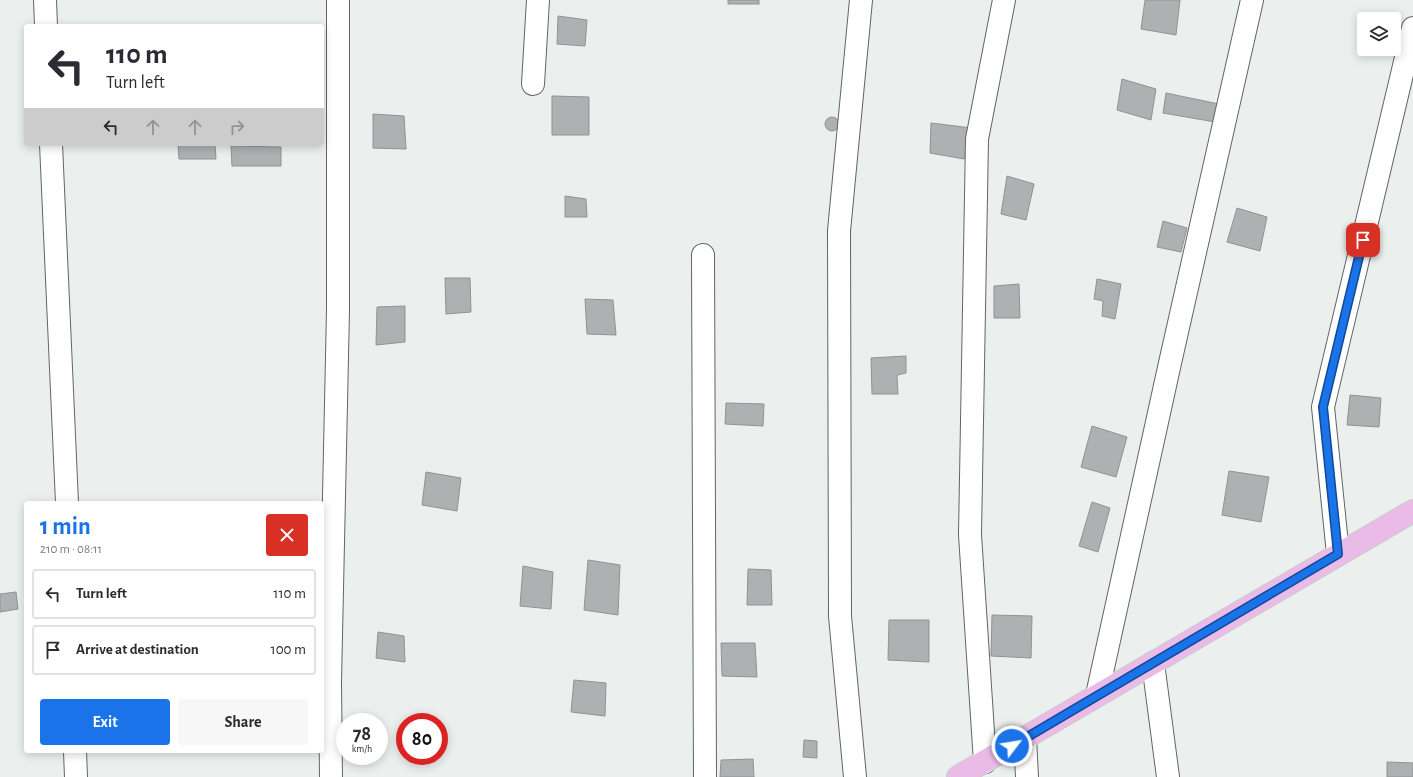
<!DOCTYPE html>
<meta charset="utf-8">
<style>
:root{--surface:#fff;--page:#f7f7f7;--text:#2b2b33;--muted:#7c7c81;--line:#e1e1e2;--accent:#1a73e8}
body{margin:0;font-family:"Alegreya Sans",sans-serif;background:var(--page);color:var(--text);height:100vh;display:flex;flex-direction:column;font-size:15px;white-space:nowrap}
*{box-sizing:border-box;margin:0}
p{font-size:13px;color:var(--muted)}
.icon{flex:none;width:22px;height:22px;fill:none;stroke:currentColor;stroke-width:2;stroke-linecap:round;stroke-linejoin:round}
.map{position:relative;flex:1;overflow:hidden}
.side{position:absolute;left:24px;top:501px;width:300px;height:252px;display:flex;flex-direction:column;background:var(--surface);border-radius:4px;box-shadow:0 2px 10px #0003}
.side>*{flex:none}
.guide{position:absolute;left:24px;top:24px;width:300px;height:122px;border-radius:4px;box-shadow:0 2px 10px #0003;background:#fff;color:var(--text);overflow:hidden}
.tools{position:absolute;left:1357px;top:12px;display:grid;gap:8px}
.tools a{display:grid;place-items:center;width:44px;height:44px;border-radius:4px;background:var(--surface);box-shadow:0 2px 10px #0003;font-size:20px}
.speed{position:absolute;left:336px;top:713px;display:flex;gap:8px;font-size:20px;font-weight:700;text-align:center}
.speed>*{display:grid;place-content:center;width:52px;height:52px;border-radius:50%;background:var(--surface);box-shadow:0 2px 10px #0003;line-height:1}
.speed small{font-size:10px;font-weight:400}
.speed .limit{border:6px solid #d22;background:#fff;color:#111}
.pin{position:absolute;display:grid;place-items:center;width:34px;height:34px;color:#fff;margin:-17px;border-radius:8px;box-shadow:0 2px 6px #0006}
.me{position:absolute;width:44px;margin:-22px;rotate:59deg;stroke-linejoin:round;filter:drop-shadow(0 0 3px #0008)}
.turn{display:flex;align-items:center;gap:14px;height:84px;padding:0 16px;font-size:18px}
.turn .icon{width:52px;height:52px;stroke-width:2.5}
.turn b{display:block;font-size:28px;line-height:34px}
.lanes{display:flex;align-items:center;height:38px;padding:0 16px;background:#0003;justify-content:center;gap:20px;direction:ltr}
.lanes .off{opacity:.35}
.round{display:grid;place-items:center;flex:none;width:42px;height:42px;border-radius:4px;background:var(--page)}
.summary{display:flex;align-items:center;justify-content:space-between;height:68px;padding:0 16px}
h1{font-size:24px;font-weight:700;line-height:30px;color:var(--accent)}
.primary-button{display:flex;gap:8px;margin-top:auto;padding:8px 16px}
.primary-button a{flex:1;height:46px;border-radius:4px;background:var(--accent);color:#fff;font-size:16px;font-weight:700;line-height:46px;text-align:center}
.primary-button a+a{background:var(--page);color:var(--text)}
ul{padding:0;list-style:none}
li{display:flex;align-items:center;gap:12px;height:50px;margin:0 8px 6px;padding:0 8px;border:2px solid var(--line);border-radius:4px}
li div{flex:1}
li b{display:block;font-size:15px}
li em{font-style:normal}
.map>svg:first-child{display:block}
.building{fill:#adb1b1;stroke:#8f9392}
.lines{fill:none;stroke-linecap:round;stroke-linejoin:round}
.minor-casing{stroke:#616565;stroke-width:24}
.trunk-casing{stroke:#cbcbcb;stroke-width:24}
.minor{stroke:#fff;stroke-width:22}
.trunk{stroke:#ebbbe7;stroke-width:22}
.route-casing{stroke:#114b97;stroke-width:10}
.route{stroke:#1a73e8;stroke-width:7}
</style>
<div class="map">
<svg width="1413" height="777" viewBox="0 0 1413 777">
<rect width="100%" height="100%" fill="#ebf0ef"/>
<g class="building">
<rect x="728" y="0" width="31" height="4"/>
<path d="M1145,0H1180L1176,35L1141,29Z"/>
<path d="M558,16L587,20L585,46L557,44Z"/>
<path d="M1122,79L1156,89L1151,120L1117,110Z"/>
<path d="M1166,93L1219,104L1215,122L1163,113Z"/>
<path d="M552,96L589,97V135H552Z"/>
<path d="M373,114L404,116L406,149L373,148Z"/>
<circle cx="832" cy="124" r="7"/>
<path d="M931,123L972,128L964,159L930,153Z"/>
<path d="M178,144H215L216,159H179Z"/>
<path d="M231,146L281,147V166H232Z"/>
<path d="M1007,176L1034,184L1026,220L1001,214Z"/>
<path d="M565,196L586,199L587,217H565Z"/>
<path d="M1237,208L1267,217L1260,251L1227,242Z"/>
<path d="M1163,221L1187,228L1181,252L1157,247Z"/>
<path d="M445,278H470L471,312L446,314Z"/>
<path d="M1097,279L1121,284L1115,319L1102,316L1103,301L1094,299Z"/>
<path d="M1019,284L1020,318H994V286Z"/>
<path d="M585,299L613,300L616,335L587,334Z"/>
<path d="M405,306V342L376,345L377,307Z"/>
<path d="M906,356V373L897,375L898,394H872L871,358Z"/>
<path d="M1350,395L1381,398L1379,427L1347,425Z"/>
<path d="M726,403L764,404L763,426L725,424Z"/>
<path d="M1092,426L1127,437L1116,477L1081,467Z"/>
<path d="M1229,471L1269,477L1261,522L1222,515Z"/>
<path d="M426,472L461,478L457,511L422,505Z"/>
<path d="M1092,502L1110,508L1098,552L1079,546Z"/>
<path d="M588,560L620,565L618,615L584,610Z"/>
<path d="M523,566L553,572L551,609L520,606Z"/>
<path d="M748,569L771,570L772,605H747Z"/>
<path d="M16,592L18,609L0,612V594Z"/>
<path d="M992,615L1032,616L1031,658L991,656Z"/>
<path d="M889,620H929V662L888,660Z"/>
<path d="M378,632L404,636L405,662L376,658Z"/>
<path d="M721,643H755L757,677L722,676Z"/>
<path d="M574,680L606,683L605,716L571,712Z"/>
<path d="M804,740L817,741V758L803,757Z"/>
<path d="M753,759L754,777H720L721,760Z"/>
<path d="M1387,762L1413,763V777H1387Z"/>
</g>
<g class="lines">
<g class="minor-casing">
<g id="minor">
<path d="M45,0L46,26"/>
<path d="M533,84L538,0"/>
<path d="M51,144L67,503"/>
<path d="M703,255L705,777"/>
<path d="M1338,554L1323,407L1413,28"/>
<path d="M1153,663L1168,777"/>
<path d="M1097,695L1170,363L1252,0"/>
<path d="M1025,738L1027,777"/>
<path d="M75,751L76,777"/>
<path d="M985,762L970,535L977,139L1004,0"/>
<path d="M331,777L330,682L338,310V0"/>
<path d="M855,777L840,616L839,231L861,0"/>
</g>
</g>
<g class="trunk-casing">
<path id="trunk" d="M958,777L1413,511"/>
</g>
<use href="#minor" class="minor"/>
<use href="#trunk" class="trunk"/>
</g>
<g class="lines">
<g class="route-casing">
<path id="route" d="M1012,746L1338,554L1323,407L1363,240"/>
</g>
<use href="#route" class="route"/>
</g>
</svg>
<div class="tools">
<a><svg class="icon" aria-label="layers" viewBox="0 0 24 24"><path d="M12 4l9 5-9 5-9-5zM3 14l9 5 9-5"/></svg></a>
</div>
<div class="speed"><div>78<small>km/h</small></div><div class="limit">80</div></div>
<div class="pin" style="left:1363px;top:240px;background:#d93025"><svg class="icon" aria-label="arrive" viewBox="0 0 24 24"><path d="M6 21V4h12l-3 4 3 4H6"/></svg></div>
<svg class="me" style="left:1012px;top:746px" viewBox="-20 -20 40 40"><circle r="17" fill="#1a73e8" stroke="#fff" stroke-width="3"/><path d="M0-11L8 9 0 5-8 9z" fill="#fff"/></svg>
<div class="guide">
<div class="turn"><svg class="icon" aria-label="left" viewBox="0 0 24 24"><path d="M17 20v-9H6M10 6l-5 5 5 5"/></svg><div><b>110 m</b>Turn left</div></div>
<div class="lanes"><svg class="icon" aria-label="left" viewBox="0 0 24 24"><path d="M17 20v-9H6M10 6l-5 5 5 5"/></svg><svg class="icon off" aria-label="ahead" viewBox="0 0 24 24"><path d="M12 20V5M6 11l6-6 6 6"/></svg><svg class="icon off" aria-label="ahead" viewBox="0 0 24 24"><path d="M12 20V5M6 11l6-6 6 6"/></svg><svg class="icon off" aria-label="right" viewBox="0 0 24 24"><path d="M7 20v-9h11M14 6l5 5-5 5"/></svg></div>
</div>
<section class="side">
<div class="summary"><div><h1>1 min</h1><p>210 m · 08:11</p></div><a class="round" style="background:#d93025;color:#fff"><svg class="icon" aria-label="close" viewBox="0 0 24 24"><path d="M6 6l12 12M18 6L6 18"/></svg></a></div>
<ul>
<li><svg class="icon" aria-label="left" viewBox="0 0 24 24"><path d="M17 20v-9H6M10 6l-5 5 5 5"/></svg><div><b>Turn left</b></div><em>110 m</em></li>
<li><svg class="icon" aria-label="arrive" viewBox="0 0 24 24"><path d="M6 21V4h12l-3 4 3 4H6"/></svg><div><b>Arrive at destination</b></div><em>100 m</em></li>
</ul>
<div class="primary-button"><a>Exit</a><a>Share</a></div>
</section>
</div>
